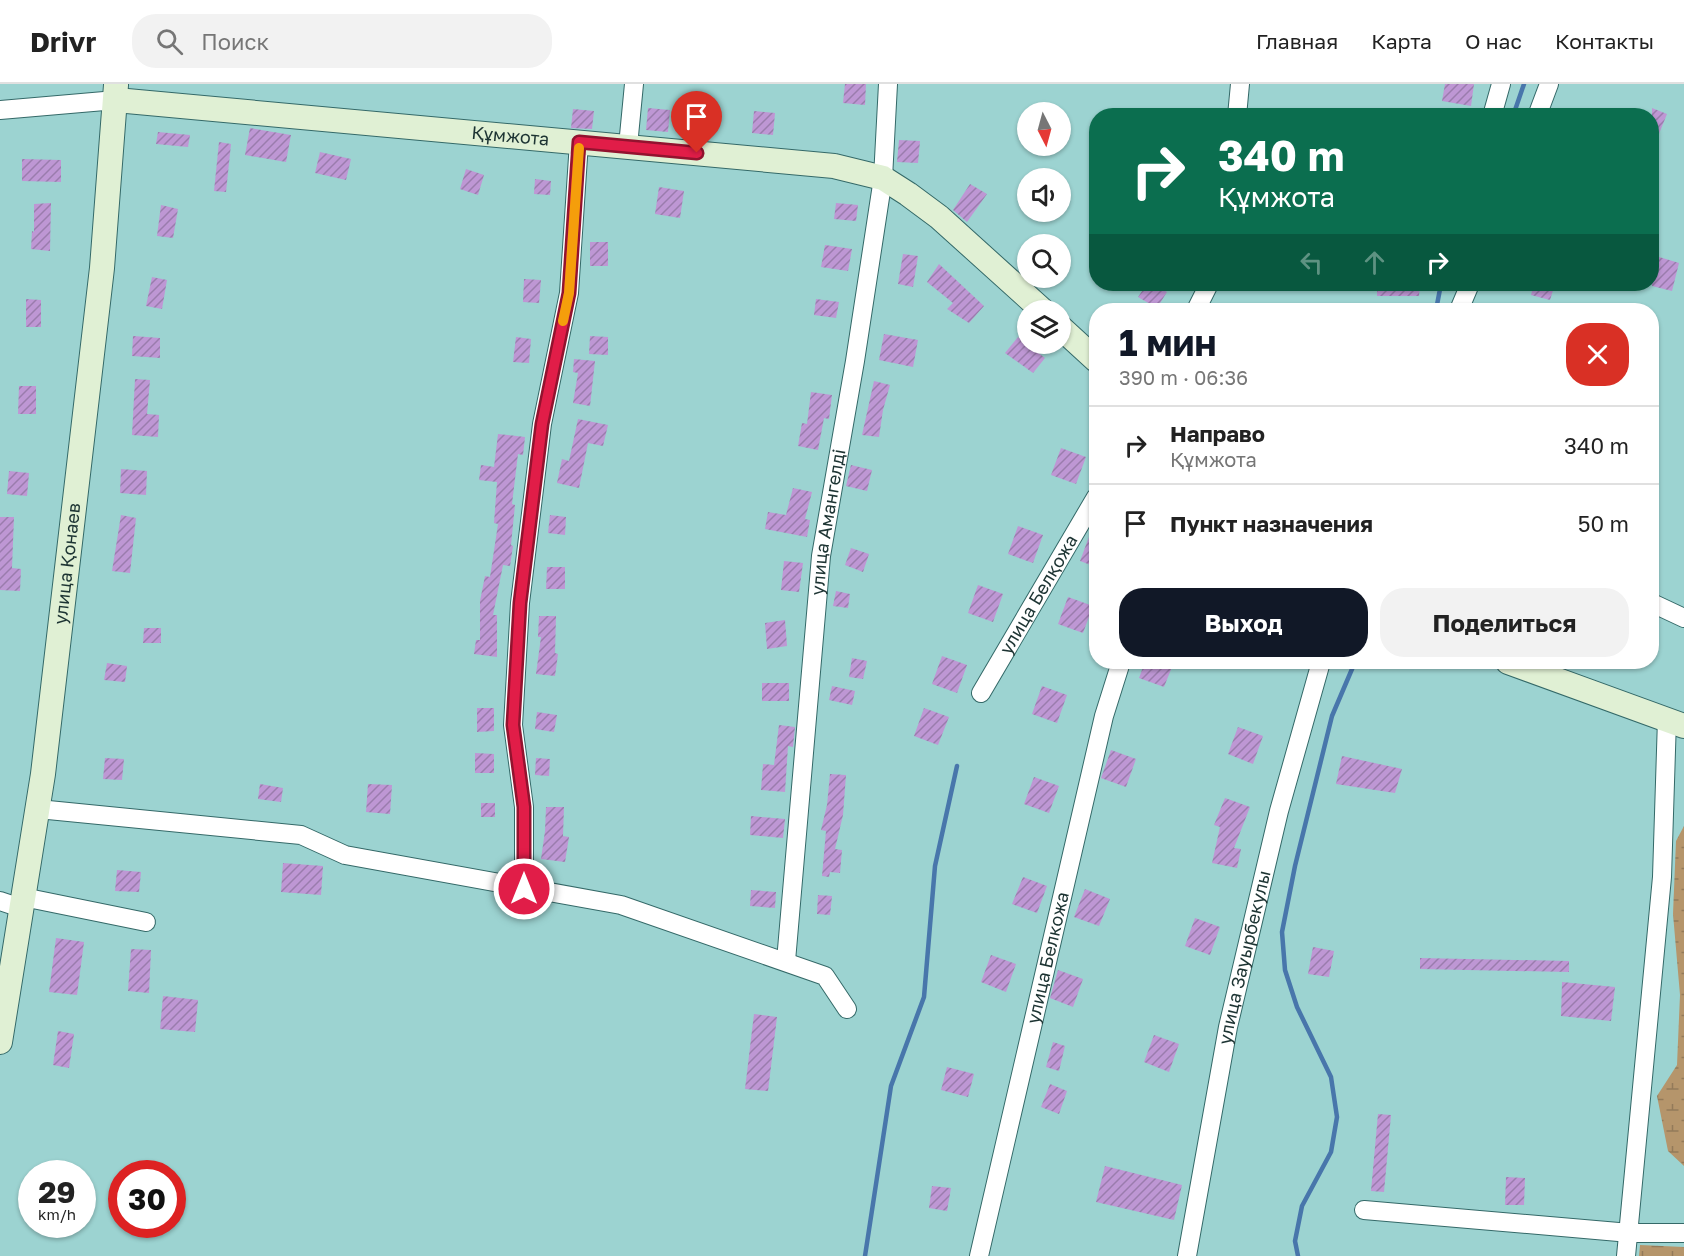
<!DOCTYPE html>
<html lang="ru">
<meta charset="utf-8">
<style>
:root{--surface:#fff;--page:#f2f2f2;--text:#222;--muted:#767676;--line:#e0e0e0;--accent:#111827}
body{margin:0;font-family:"Golos Text",sans-serif;background:var(--page);color:var(--text);height:100vh;display:flex;flex-direction:column;font-size:22px;white-space:nowrap}
*{box-sizing:border-box;margin:0}
p{font-size:20px;color:var(--muted)}
.icon{flex:none;width:33px;height:33px;fill:none;stroke:currentColor;stroke-width:2;stroke-linecap:round;stroke-linejoin:round}
.map{position:relative;flex:1;overflow:hidden}
.details{position:absolute;left:1089px;top:219px;width:570px;height:366px;display:flex;flex-direction:column;background:var(--surface);border-radius:24px;box-shadow:0 2px 4px #0004}
.details>*{flex:none}
.top-card{position:absolute;left:1089px;top:24px;width:570px;height:183px;border-radius:24px;box-shadow:0 2px 4px #0004;background:#0b6e4f;color:#fff;overflow:hidden}
.needle{width:39px;rotate:174deg}
.fabs{position:absolute;left:1017px;top:18px;display:grid;gap:12px}
.fabs a{display:grid;place-items:center;width:54px;height:54px;border-radius:50%;background:var(--surface);box-shadow:0 2px 4px #0004;font-size:30px}
.speed{position:absolute;left:18px;top:1076px;display:flex;gap:12px;font-size:30px;font-weight:700;text-align:center}
.speed>*{display:grid;place-content:center;width:78px;height:78px;border-radius:50%;background:var(--surface);box-shadow:0 2px 4px #0004;line-height:1}
.speed small{font-size:15px;font-weight:400}
.speed .limit{border:9px solid #d22;background:#fff;color:#111}
.pin{position:absolute;display:grid;place-items:center;width:51px;height:51px;color:#fff;margin:-62px -26px;border-radius:50% 50% 50% 0;rotate:-45deg;box-shadow:0 0 6px #0007}
.pin .icon{rotate:45deg}
.me{position:absolute;width:66px;margin:-33px;rotate:0deg;stroke-linejoin:round;filter:drop-shadow(0 0 4px #0008)}
.turn{display:flex;align-items:center;gap:21px;height:126px;padding:0 30px;font-size:27px}
.turn .icon{width:78px;height:78px;stroke-width:2.5}
.turn b{display:block;font-size:42px;line-height:51px}
.lanes{display:flex;align-items:center;height:57px;padding:0 30px;background:#0003;justify-content:center;gap:30px;direction:ltr}
.lanes .off{opacity:.35}
.round{display:grid;place-items:center;flex:none;width:63px;height:63px;border-radius:24px;background:var(--page)}
.head{display:flex;align-items:center;justify-content:space-between;height:102px;padding:0 30px}
h1{font-size:36px;font-weight:700;line-height:45px;color:var(--accent)}
.primary-button{display:flex;gap:12px;margin-top:auto;padding:12px 30px}
.primary-button a{flex:1;height:69px;border-radius:24px;background:var(--accent);color:#fff;font-size:24px;font-weight:700;line-height:69px;text-align:center}
.primary-button a+a{background:var(--page);color:var(--text)}
ul{padding:0;list-style:none}
li{display:flex;align-items:center;gap:18px;height:78px;padding:0 30px;border-top:2px solid var(--line)}
li div{flex:1}
li b{display:block;font-size:22px}
li em{font-style:normal}
header{display:flex;align-items:center;gap:36px;box-sizing:border-box;height:84px;padding:0 30px;background:var(--surface);border-bottom:2px solid var(--line)}
header strong{font-size:28px}
nav{display:flex;gap:33px;margin-inline-start:auto;font-size:21px}
.search{width:420px;height:54px;background:var(--page);display:flex;align-items:center;gap:15px;box-sizing:border-box;padding:0 21px;border-radius:24px;color:var(--muted);font-size:22px}
.map>svg:first-child{display:block}
.wetland{fill:url(#wetland-marsh)}
.lines{fill:none;stroke-linecap:round;stroke-linejoin:round}
.stream{stroke:#4876ab;stroke-width:4.5}
.building{fill:url(#building-hatch)}
.street-casing{stroke:#346968;stroke-width:20}
.secondary-casing{stroke:#346968;stroke-width:26}
.street{stroke:#fff;stroke-width:18}
.secondary{stroke:#e0f0d4;stroke-width:24}
.route-casing{stroke:#92132f;stroke-width:15}
.route{stroke:#e11d48;stroke-width:10}
.slow{stroke:#f59e0b;stroke-width:10}
.labels{text-anchor:middle;stroke-width:6;stroke-linejoin:round;paint-order:stroke}
.street-label{font-size:18px;fill:#1d3433;stroke:#a9e0de}
</style>
<header>
<strong>Drivr</strong>
<div class="search"><svg class="icon" aria-label="search" viewBox="0 0 24 24"><circle cx="10" cy="10" r="6"/><path d="M15 15l6 6"/></svg>Поиск</div>
<nav><a>Главная</a><a>Карта</a><a>О нас</a><a>Контакты</a></nav>
</header>
<div class="map">
<svg width="1684" height="1172" viewBox="0 0 1684 1172">
<defs>
<pattern id="wetland-marsh" width="20" height="14" patternUnits="userSpaceOnUse" patternTransform="scale(1.5)"><rect width="20" height="14" fill="#b5956b"/><path d="M1 5h8M5 5V1M11 12h8M15 12V8" fill="none" stroke="#937a59"/></pattern>
<pattern id="building-hatch" width="6" height="6" patternUnits="userSpaceOnUse" patternTransform="scale(1.5)"><rect width="6" height="6" fill="#be97d4"/><path d="M-1 1l2-2M0 6l6-6M5 7l2-2" fill="none" stroke="#9a7cad"/></pattern>
</defs>
<rect width="100%" height="100%" fill="#9cd3d1"/>
<g class="wetland">
<path d="M1684,742V1082L1668,1067L1657,1012L1677,981L1680,911L1673,830L1676,757Z"/>
<path d="M1640,1161L1684,1163V1172H1639Z"/>
</g>
<g class="lines">
<g class="stream">
<path d="M1513,32L1524,0"/>
<path d="M1436,226L1441,200"/>
<path d="M865,1172L891,1002L924,913L935,782L957,682"/>
<path d="M1298,1172L1295,1157L1302,1122L1331,1068L1337,1033L1331,993L1297,923L1285,886L1282,848L1295,782L1332,632L1355,578"/>
</g>
</g>
<g class="building">
<path d="M845,0H866L865,21L843,19Z"/>
<path d="M1445,0H1474L1471,22L1442,17Z"/>
<path d="M648,24L670,26L668,48L646,46Z"/>
<path d="M1652,24L1667,30L1652,67Z"/>
<path d="M573,25L594,27L592,45L571,44Z"/>
<path d="M754,27L775,29L773,51L752,49Z"/>
<path d="M250,44L291,51L286,78L245,71Z"/>
<path d="M158,48L190,51L188,63L156,60Z"/>
<path d="M899,56L920,57L918,79L897,78Z"/>
<path d="M219,58L231,60L226,108L214,107Z"/>
<path d="M320,68L351,75L346,96L315,89Z"/>
<path d="M22,75L61,76V98L22,97Z"/>
<path d="M466,85L484,91L478,111L460,105Z"/>
<path d="M535,95L551,97L550,111L534,110Z"/>
<path d="M970,100L987,110L967,138L953,126Z"/>
<path d="M659,103L684,107L680,134L655,130Z"/>
<path d="M51,119L50,167L31,165L32,147L34,148V120Z"/>
<path d="M836,119L858,121L856,137L834,135Z"/>
<path d="M161,121L178,125L173,154L157,152Z"/>
<rect x="590" y="158" width="18" height="24"/>
<path d="M825,161L852,165L848,187L821,183Z"/>
<path d="M903,170L918,172L913,203L898,200Z"/>
<path d="M1656,172L1679,179L1672,207L1652,202V188Z"/>
<path d="M939,180L984,222L969,239L947,225L953,219L927,198Z"/>
<path d="M152,193L167,196L162,225L146,222Z"/>
<path d="M524,195L541,196L539,219L523,218Z"/>
<path d="M1147,200H1153L1167,208L1157,224L1138,213Z"/>
<path d="M1377,200H1420L1419,212H1377Z"/>
<path d="M1534,200H1555L1550,216L1531,211Z"/>
<path d="M26,215L41,216V243H26Z"/>
<path d="M816,215L839,218L836,234L814,231Z"/>
<path d="M884,250L918,256L913,283L879,276Z"/>
<path d="M133,252L160,254V274L132,272Z"/>
<path d="M590,252L608,253V271L589,270Z"/>
<path d="M516,253L531,255L529,279L513,278Z"/>
<path d="M1018,253L1045,274L1033,289L1005,269Z"/>
<path d="M574,275L595,277L590,322L573,319L578,289L573,288Z"/>
<path d="M135,295L150,296L147,330L159,331L158,353L132,351Z"/>
<path d="M874,297L890,301L883,326L879,353L862,351Z"/>
<path d="M19,302H36V330H18Z"/>
<path d="M811,308L832,311L829,335L824,334L818,366L798,362L802,339L807,340Z"/>
<path d="M578,335L608,341L603,362L588,359L579,404L557,399L562,375L569,377Z"/>
<path d="M498,350L525,353L523,371L518,370L512,420L515,421L511,461L513,462L510,482L503,481L493,531H497V573L474,570L476,556H480V517L485,492L490,493L498,440L494,439L497,398L479,396L481,381L494,383Z"/>
<path d="M1061,364L1086,373L1076,400L1051,391Z"/>
<path d="M851,381L872,386L867,407L846,402Z"/>
<path d="M121,385L147,387L146,411L120,409Z"/>
<path d="M9,387L29,389L27,412L7,410Z"/>
<path d="M793,404L812,408L805,435L810,436L807,453L765,445L768,428L786,431Z"/>
<path d="M121,431L136,434L130,489L112,487Z"/>
<path d="M550,431L566,433L565,451L548,449Z"/>
<path d="M0,433H14L12,484L21,485L20,507L0,506Z"/>
<path d="M1096,434V483L1080,477Z"/>
<path d="M1018,442L1043,451L1033,479L1008,470Z"/>
<path d="M851,464L869,470L863,488L845,481Z"/>
<path d="M784,477L803,479L799,508L781,506Z"/>
<path d="M547,483H565V505H546Z"/>
<path d="M978,501L1003,510L993,538L968,529Z"/>
<path d="M836,507L850,510L848,524L833,522Z"/>
<path d="M1068,513L1093,522L1083,549L1058,540Z"/>
<path d="M539,532H556L555,569L558,570L555,592L536,590L541,553H538Z"/>
<path d="M785,536L787,562L767,565L765,539Z"/>
<path d="M144,544H161V559H143Z"/>
<path d="M942,572L967,581L957,609L932,600Z"/>
<path d="M852,574L867,577L863,595L849,593Z"/>
<path d="M1145,578H1174L1164,603L1139,594Z"/>
<path d="M107,579L127,582L125,598L104,596Z"/>
<rect x="762" y="599" width="27" height="18"/>
<path d="M832,602L855,607L852,621L829,616Z"/>
<path d="M1042,602L1067,611L1057,639L1032,630Z"/>
<path d="M477,624H494V647L477,648Z"/>
<path d="M924,624L949,633L938,661L914,652Z"/>
<path d="M537,628L557,631L554,648L535,645Z"/>
<path d="M779,641L795,643L793,663L788,662L785,708L761,706L763,680L774,681Z"/>
<path d="M1238,643L1263,652L1253,680L1228,670Z"/>
<path d="M1111,666L1136,675L1126,703L1101,694Z"/>
<path d="M475,669L494,670V689H475Z"/>
<path d="M1342,672L1402,685L1395,709L1336,700Z"/>
<path d="M105,674L124,675L122,696L103,695Z"/>
<path d="M536,674L550,675L549,692L535,691Z"/>
<path d="M830,690L846,691L843,731L835,765L842,766L840,789L830,788L829,793L822,792L826,747L821,746L827,721Z"/>
<path d="M1034,693L1059,702L1049,729L1024,720Z"/>
<path d="M260,700L283,704L281,718L258,715Z"/>
<path d="M368,700L392,701L390,730L366,728Z"/>
<path d="M1225,714L1250,723L1234,764L1241,765L1237,784L1212,779L1220,743L1214,741Z"/>
<rect x="481" y="719" width="14" height="14"/>
<path d="M546,723H564L563,752L569,753L565,778L541,775L545,747Z"/>
<path d="M751,732L785,735L783,754L750,751Z"/>
<path d="M283,779L323,782L321,811L281,808Z"/>
<path d="M117,786L141,788L139,808L115,807Z"/>
<path d="M1023,793L1047,802L1037,829L1012,820Z"/>
<path d="M1085,805L1110,815L1099,842L1074,833Z"/>
<path d="M751,806L776,808L775,824L750,822Z"/>
<path d="M818,811L832,812L830,831L817,830Z"/>
<path d="M1195,834L1220,843L1210,871L1185,862Z"/>
<path d="M56,854L84,858L77,911L49,908Z"/>
<path d="M1313,863L1334,867L1329,893L1308,890Z"/>
<path d="M131,865L151,866L149,909L128,907Z"/>
<path d="M991,871L1016,880L1006,908L981,898Z"/>
<path d="M1420,874L1569,877V888L1420,885Z"/>
<path d="M1058,886L1083,895L1073,923L1050,914Z"/>
<path d="M1562,898L1615,903L1611,937L1561,932Z"/>
<path d="M163,912L198,916L195,948L160,945Z"/>
<path d="M754,930L777,933L768,1007L745,1005Z"/>
<path d="M58,947L74,950L69,984L53,981Z"/>
<path d="M1154,951L1179,960L1169,988L1144,978Z"/>
<path d="M1053,958L1065,962L1059,987L1046,983Z"/>
<path d="M947,983L974,990L968,1013L941,1006Z"/>
<path d="M1050,1000L1067,1007L1059,1030L1041,1023Z"/>
<path d="M1378,1030L1391,1031L1384,1108L1371,1107Z"/>
<path d="M1105,1082L1182,1101L1174,1136L1096,1118Z"/>
<path d="M1506,1093L1525,1094L1524,1121H1505Z"/>
<path d="M932,1102L951,1104L947,1127L929,1124Z"/>
</g>
<g class="lines">
<g class="street-casing">
<g id="street">
<path d="M0,26L116,16"/>
<path d="M1237,32L1240,0"/>
<path d="M1492,32L1501,0"/>
<path d="M1537,32L1549,0"/>
<path d="M628,62L634,0"/>
<path d="M1196,226L1209,200"/>
<path d="M1459,226L1470,200"/>
<path d="M1652,519L1684,534"/>
<path id="s1" d="M981,609L1096,413"/>
<path d="M38,725L301,751L345,771L621,821L825,892L847,925"/>
<path d="M524,805V723L513,641L520,519L542,340L569,209L579,58"/>
<path d="M23,813L146,838"/>
<path d="M0,817L21,824"/>
<path id="s2" d="M786,877L821,472L855,277L883,94L888,0"/>
<path d="M1364,1126L1630,1149H1684"/>
<path id="s3" d="M979,1172L1104,632L1121,578"/>
<path id="s4" d="M1187,1172L1228,943L1279,727L1321,578"/>
<path d="M1626,1172L1662,793L1667,635"/>
</g>
</g>
<g class="secondary-casing">
<g id="secondary">
<path id="s5" d="M116,16L834,82L883,94L908,110L939,133L1042,226"/>
<path d="M1060,243L1096,276"/>
<path d="M1508,578L1684,642"/>
<path id="s6" d="M0,958L43,690L102,184L116,1"/>
</g>
</g>
<use href="#street" class="street"/>
<use href="#secondary" class="secondary"/>
</g>
<g class="lines">
<g class="route-casing">
<path id="route" d="M524,805V723L513,641L520,519L542,340L569,209L579,58L697,69"/>
</g>
<use href="#route" class="route"/>
<path class="slow" d="M563,237L569,209L579,64"/>
</g>
<g class="labels">
<g class="street-label">
<text dy="6" stroke="none"><textPath href="#s5" startOffset="396">Құмжота</textPath></text>
<text dy="6" stroke="none"><textPath href="#s2" startOffset="441">улица Амангелді</textPath></text>
<text dy="6" stroke="none"><textPath href="#s6" startOffset="483">улица Қонаев</textPath></text>
<text dy="6" stroke="none"><textPath href="#s1" startOffset="114">улица Белқожа</textPath></text>
<text dy="6" stroke="none"><textPath href="#s4" startOffset="304">улица Зауырбекулы</textPath></text>
<text dy="6" stroke="none"><textPath href="#s3" startOffset="306">улица Белкожа</textPath></text>
</g>
</g>
</svg>
<div class="fabs">
<a><svg class="needle" viewBox="-14 -14 28 28"><path d="M0-13l5 13h-10z" fill="#e53935"/><path d="M0 13l5-13h-10z" fill="#767676"/></svg></a>
<a><svg class="icon" aria-label="sound" viewBox="0 0 24 24"><path d="M4 9h4l5-4v14l-5-4H4zM17 9q2 3 0 6"/></svg></a>
<a><svg class="icon" aria-label="search" viewBox="0 0 24 24"><circle cx="10" cy="10" r="6"/><path d="M15 15l6 6"/></svg></a>
<a><svg class="icon" aria-label="layers" viewBox="0 0 24 24"><path d="M12 4l9 5-9 5-9-5zM3 14l9 5 9-5"/></svg></a>
</div>
<div class="speed"><div>29<small>km/h</small></div><div class="limit">30</div></div>
<div class="pin" style="left:697px;top:69px;background:#d93025"><svg class="icon" aria-label="arrive" viewBox="0 0 24 24"><path d="M6 21V4h12l-3 4 3 4H6"/></svg></div>
<svg class="me" style="left:524px;top:805px" viewBox="-20 -20 40 40"><circle r="17" fill="#e11d48" stroke="#fff" stroke-width="3"/><path d="M0-11L8 9 0 5-8 9z" fill="#fff"/></svg>
<div class="top-card">
<div class="turn"><svg class="icon" aria-label="right" viewBox="0 0 24 24"><path d="M7 20v-9h11M14 6l5 5-5 5"/></svg><div><b>340 m</b>Құмжота</div></div>
<div class="lanes"><svg class="icon off" aria-label="left" viewBox="0 0 24 24"><path d="M17 20v-9H6M10 6l-5 5 5 5"/></svg><svg class="icon off" aria-label="ahead" viewBox="0 0 24 24"><path d="M12 20V5M6 11l6-6 6 6"/></svg><svg class="icon" aria-label="right" viewBox="0 0 24 24"><path d="M7 20v-9h11M14 6l5 5-5 5"/></svg></div>
</div>
<section class="details">
<div class="head"><div><h1>1 мин</h1><p>390 m · 06:36</p></div><a class="round" style="background:#d93025;color:#fff"><svg class="icon" aria-label="close" viewBox="0 0 24 24"><path d="M6 6l12 12M18 6L6 18"/></svg></a></div>
<ul>
<li><svg class="icon" aria-label="right" viewBox="0 0 24 24"><path d="M7 20v-9h11M14 6l5 5-5 5"/></svg><div><b>Направо</b><p>Құмжота</p></div><em>340 m</em></li>
<li><svg class="icon" aria-label="arrive" viewBox="0 0 24 24"><path d="M6 21V4h12l-3 4 3 4H6"/></svg><div><b>Пункт назначения</b></div><em>50 m</em></li>
</ul>
<div class="primary-button"><a>Выход</a><a>Поделиться</a></div>
</section>
</div>
